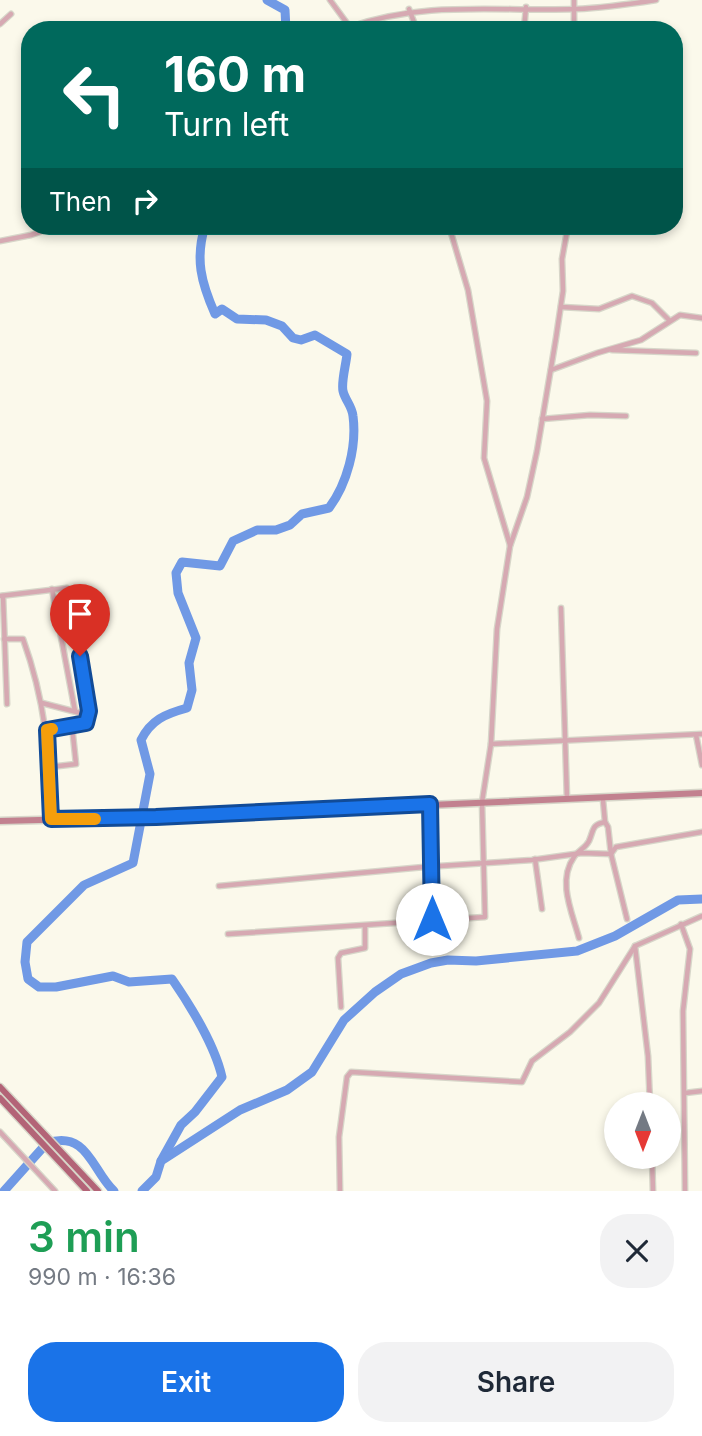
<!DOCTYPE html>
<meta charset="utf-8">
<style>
:root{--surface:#fff;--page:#f2f2f3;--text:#1f2937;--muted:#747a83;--accent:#1a73e8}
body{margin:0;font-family:Inter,sans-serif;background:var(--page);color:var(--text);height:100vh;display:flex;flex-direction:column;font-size:26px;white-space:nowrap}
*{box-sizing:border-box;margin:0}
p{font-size:23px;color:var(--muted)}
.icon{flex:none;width:38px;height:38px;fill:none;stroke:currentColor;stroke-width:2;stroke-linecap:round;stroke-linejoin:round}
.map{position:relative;height:1191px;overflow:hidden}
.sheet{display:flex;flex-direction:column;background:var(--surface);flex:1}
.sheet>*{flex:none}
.banner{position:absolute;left:21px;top:21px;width:662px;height:214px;border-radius:28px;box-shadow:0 4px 10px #0003;background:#00695c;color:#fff;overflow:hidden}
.needle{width:46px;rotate:180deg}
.buttons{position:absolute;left:604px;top:1092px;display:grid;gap:14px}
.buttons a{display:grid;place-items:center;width:77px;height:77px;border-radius:50%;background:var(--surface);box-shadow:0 4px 10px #0003;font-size:35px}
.pin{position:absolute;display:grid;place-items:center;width:60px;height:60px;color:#fff;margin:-72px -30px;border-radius:50% 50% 50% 0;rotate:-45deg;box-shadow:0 0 7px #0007}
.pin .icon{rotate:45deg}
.me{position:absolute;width:77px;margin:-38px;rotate:0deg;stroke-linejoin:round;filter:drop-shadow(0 0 5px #0008)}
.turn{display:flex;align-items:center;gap:24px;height:147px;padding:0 28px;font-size:32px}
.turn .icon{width:91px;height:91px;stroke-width:2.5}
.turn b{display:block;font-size:49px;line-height:60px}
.then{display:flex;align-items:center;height:66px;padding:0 28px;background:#0003;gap:14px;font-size:26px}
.round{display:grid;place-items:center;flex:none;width:74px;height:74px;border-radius:28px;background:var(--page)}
.summary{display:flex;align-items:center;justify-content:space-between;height:119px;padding:0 28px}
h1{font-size:42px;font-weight:600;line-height:52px;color:#1e9e55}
.action{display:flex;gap:14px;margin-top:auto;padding:14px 28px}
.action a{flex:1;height:80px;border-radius:28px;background:var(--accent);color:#fff;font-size:28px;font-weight:600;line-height:80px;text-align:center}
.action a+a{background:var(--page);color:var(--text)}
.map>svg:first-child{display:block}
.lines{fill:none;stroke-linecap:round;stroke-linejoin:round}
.river{stroke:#7099e5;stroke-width:9}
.street-casing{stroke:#d7d6c9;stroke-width:7}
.secondary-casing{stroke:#d7d6c9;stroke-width:9}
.primary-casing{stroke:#d7d6c9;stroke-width:9}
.street{stroke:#d6a9b2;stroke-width:4.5}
.secondary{stroke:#c2818f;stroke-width:6}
.primary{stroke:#b36477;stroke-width:6}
.route-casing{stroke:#114b97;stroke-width:18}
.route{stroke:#1a73e8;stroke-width:12}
.slow{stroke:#f59e0b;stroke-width:12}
</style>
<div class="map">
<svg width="702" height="1191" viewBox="0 0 702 1191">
<rect width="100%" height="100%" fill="#fbf9eb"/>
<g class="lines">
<g class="river">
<path d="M267,0L285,10L286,30"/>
<path d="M161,1161L181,1125L195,1112L222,1077C215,1046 190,1005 172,979L129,982L113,976L56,987H39L28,979L25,962L27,942L84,885L133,863L150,774L141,740C151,720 165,714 187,708L192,690L189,663L196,638L178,593L176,573L182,562L220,566L233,541L257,530H276L290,525L302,514L329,508C347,484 357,447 353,416C352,406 345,400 343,391C341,382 346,365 347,354L315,335L301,340L293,338L282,326L266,320L237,319L222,309L215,314C201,282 195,259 205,226"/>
<path d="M4,1191L47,1143C88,1130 92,1171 114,1191"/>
<path d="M142,1191L156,1177L161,1161L240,1110L287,1090L312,1072L344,1020L375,992L401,974L431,963L448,960L476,961L577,951L615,936L678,900L702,899"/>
</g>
<g class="street-casing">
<g id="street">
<path d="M330,0L352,30"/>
<path d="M409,9L417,30"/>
<path d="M0,24L11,14"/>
<path d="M350,27C427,0 497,12 577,9C603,8 630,4 656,0"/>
<path d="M524,30L526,7"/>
<path d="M574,30V0"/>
<path d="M449,226L468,290L487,401L484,458L510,545"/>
<path d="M559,226L568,228"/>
<path d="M0,241L31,235L57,226"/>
<path d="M561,307L599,309L632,296L652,303L669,320"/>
<path d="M612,350L696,353"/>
<path d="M551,370L597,353L641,340L680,315L702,318"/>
<path d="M542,419L590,415L626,416"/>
<path d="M52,589L75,711"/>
<path d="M0,596L67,588L89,711L85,724L47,730"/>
<path d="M3,596L7,704"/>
<path d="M561,608L567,799"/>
<path d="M4,639H23C45,700 50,754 51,819"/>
<path d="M42,703L88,715"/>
<path d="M696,735L702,765"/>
<path d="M491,744L702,734"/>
<path d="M50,767L76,764L72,726"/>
<path d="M603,800L605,822L608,827L611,854L627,919"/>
<path d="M430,805L432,919"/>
<path d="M535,859L542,909"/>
<path d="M219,886L424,867L532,860L582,853L611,854L616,847L702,832"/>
<path d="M681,924L690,949L683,1011L685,1191"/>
<path d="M228,934L485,917L482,802L491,744L497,629L510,546L527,497L537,451L556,338L563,291L562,259L568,226"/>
<path d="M579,938C572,912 557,881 574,857C578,850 585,849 589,841C594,830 591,825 605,822"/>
<path d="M635,946L648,1056L650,1104"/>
<path d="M341,1007L338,958L341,953L365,948V926"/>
<path d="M685,1093L702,1091"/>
<path d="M0,1132L55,1191"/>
<path d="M652,1157L653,1191"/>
<path d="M340,1191L339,1137L347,1077L351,1072L522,1082L532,1061L570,1032L599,1003L635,946L702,916"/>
</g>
</g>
<g class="secondary-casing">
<path id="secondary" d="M0,821L156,817L702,793"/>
</g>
<g class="primary-casing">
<g id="primary">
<path d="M0,1087L98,1191"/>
<path d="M0,1098L87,1191"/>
</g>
</g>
<use href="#street" class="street"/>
<use href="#secondary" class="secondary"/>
<use href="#primary" class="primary"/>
</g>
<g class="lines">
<g class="route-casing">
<path id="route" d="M80,656L89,711L86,723L47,730L51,819L156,817L430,804L432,919"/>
</g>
<use href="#route" class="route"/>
<path class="slow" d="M52,729L47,730L51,819H95"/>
</g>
</svg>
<div class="buttons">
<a><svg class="needle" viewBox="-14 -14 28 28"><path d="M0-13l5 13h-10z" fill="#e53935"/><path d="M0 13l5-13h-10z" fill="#747a83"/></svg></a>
</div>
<div class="pin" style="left:80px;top:656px;background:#d93025"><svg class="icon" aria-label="arrive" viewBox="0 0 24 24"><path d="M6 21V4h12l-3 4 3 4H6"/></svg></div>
<svg class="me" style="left:432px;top:919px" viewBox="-20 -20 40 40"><circle r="19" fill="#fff"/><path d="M0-13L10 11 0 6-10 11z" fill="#1a73e8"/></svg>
<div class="banner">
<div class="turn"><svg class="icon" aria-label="left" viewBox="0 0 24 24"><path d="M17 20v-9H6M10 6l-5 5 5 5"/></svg><div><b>160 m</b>Turn left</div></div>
<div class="then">Then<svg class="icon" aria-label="right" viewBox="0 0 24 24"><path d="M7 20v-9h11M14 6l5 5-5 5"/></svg></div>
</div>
</div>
<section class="sheet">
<div class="summary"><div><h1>3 min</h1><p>990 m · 16:36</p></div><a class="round"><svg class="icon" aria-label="close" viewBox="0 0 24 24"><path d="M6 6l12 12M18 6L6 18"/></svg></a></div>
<div class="action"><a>Exit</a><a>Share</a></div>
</section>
